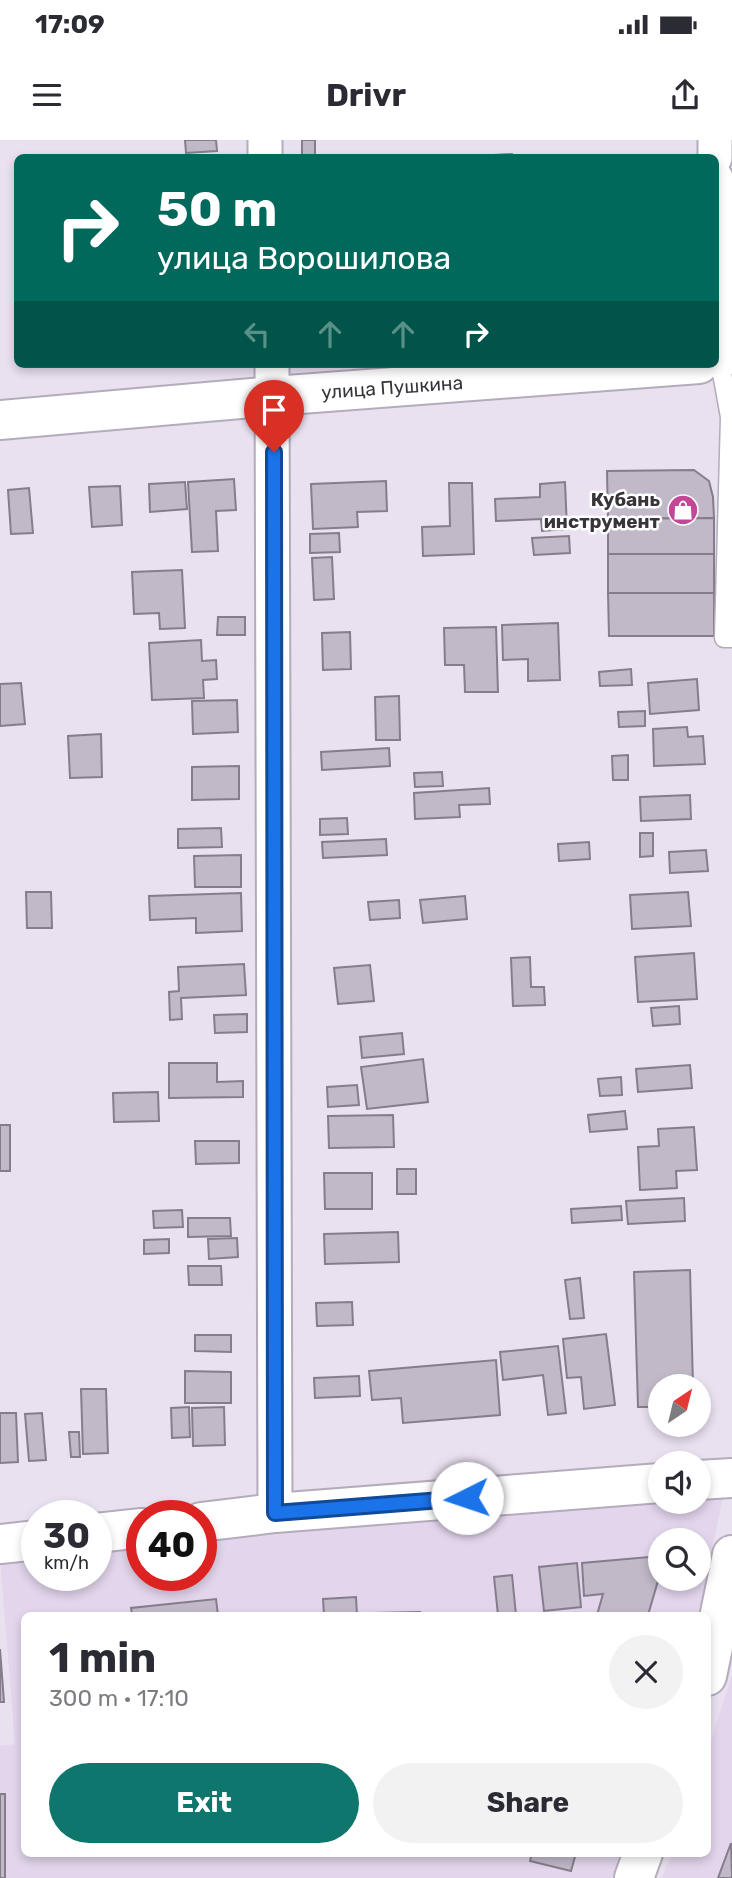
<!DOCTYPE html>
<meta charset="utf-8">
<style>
:root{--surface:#fff;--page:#f2f2f3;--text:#2b2b33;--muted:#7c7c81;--accent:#0f766e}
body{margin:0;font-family:Rubik,sans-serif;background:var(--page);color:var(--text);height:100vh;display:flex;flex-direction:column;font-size:26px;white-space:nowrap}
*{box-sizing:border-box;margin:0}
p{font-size:23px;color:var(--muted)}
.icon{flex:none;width:38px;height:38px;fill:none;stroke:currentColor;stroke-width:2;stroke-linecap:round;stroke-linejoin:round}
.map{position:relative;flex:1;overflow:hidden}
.side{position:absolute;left:21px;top:1472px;width:690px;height:245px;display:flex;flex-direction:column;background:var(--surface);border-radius:10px;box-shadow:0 4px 10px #0003}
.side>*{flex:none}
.top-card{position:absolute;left:14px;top:14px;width:705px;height:214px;border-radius:10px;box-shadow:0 4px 10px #0003;background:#00695c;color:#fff;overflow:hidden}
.needle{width:46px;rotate:35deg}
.buttons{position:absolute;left:648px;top:1234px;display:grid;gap:14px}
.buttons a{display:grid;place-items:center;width:63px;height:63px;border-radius:50%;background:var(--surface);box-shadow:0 4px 10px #0003;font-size:35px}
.speed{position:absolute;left:21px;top:1360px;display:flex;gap:14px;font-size:35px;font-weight:700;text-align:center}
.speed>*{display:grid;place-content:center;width:91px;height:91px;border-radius:50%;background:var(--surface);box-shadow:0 4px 10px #0003;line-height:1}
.speed small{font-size:18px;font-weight:400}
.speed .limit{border:10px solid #d22;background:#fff;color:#111}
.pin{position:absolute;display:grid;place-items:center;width:60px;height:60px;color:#fff;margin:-72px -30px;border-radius:50% 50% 50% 0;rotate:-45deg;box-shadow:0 0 7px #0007}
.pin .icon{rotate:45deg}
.me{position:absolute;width:77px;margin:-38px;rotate:266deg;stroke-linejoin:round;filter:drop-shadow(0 0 5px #0008)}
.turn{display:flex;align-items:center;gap:24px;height:147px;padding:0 28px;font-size:32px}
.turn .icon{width:91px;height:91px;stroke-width:2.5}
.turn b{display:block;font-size:49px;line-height:60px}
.lanes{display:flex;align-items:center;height:66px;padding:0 28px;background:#0003;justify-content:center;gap:35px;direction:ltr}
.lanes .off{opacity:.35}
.round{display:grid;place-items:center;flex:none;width:74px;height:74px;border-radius:37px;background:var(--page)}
.overview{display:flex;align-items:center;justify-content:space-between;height:119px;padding:0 28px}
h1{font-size:42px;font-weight:700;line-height:52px}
.primary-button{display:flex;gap:14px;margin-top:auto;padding:14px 28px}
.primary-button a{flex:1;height:80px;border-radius:42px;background:var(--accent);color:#fff;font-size:28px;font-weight:700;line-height:80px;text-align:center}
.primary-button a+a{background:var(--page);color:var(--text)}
.status{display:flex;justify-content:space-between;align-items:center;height:49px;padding:0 35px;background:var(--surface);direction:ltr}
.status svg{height:19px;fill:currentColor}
header{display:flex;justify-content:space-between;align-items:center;height:91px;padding:0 28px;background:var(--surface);font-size:32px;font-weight:700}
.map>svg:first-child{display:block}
.built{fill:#e2d5ec;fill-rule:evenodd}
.building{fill:#c1b8c8;stroke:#867d8c;stroke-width:2}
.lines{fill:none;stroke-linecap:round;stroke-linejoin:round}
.service-casing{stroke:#b4abbb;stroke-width:21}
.minor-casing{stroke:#b4abbb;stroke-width:37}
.tertiary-casing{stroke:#b4abbb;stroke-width:42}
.secondary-casing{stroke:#b4abbb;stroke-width:42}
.service{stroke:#fff;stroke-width:18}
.minor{stroke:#fff;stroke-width:33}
.tertiary{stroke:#fff;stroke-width:38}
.secondary{stroke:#fff;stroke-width:38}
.route-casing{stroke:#114b97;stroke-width:18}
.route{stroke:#1a73e8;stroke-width:12}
.labels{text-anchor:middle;stroke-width:5;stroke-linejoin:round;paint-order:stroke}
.street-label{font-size:19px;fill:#37343a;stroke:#fff}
.poi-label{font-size:19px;font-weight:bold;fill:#37343a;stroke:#fff;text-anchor:end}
</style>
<div class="status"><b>17:09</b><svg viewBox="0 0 49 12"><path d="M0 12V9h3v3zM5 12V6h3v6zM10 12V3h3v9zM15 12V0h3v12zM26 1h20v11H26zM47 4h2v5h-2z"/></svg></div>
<header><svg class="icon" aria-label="menu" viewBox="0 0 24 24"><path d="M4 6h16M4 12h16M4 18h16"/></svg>Drivr<svg class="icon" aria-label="share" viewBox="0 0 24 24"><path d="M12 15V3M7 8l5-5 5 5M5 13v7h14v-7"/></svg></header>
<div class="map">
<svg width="732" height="1738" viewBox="0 0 732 1738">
<rect width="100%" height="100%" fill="#e9e0f0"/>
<g class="built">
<path d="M724,1352L698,1475H24V1713H622L612,1738H0V1606L15,1604L0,1417L37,1414V1435H96V1408L142,1404V1435H201V1399L660,1358V1362H698V1354ZM660,1400H698V1438H660Z"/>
<path d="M732,1535V1738H662L672,1713H707V1613Z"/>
</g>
<g class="building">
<path d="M185,0H216L217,11L186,13Z"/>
<rect x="302" y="0" width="13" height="18"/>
<path d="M512,14L513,18L459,17Z"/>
<path d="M694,330L709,341L713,357L714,378L608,379L607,331Z"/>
<path d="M234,339L236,370L216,371L218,411L192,412L188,342Z"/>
<path d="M386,341L387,371L357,372L358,387L313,389L311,344Z"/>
<path d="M185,342L187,369L150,372L149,344Z"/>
<path d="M565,342L567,389L542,391L541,379L496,381L495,359L540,357V344Z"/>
<path d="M449,343H472L474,414L423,416L422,387L450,386Z"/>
<path d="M120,346L122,385L92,387L89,347Z"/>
<path d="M29,348L33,393L11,394L8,350Z"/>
<path d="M714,378V414H608V379Z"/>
<path d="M339,393L340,412L310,413V394Z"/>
<path d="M569,396L570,413L534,415L532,398Z"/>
<rect x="608" y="414" width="106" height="39"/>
<path d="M332,417L334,459L314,460L312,418Z"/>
<path d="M182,430L185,488L160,489L159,473L134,474L132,432Z"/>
<path d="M608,453H714V496H609Z"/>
<path d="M218,477H245V495H217Z"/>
<path d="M558,483L560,540L528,541V519L503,520L502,485Z"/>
<path d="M496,487L498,552H465L464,525H445L444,488Z"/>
<path d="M350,492L351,529L323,530L322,493Z"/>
<path d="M201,500L202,521L216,520L217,539L203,540L204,558L152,560L149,503Z"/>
<path d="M631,529L632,545L600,546L599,532Z"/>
<path d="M697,539L699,570L650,574L648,543Z"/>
<path d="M21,543L25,584L0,586V544Z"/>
<path d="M399,556L400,600H376L375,557Z"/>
<path d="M237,560L238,592L193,594L192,561Z"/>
<path d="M645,571V586L619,587L618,572Z"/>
<path d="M687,587L688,597L703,596L705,624L654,626L653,589Z"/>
<path d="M101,594L102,637L70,638L68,596Z"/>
<path d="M389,608L390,626L322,630L321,612Z"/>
<path d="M628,615V640H613L612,616Z"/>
<path d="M239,626V659L192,660V627Z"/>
<path d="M442,632L443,646L415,647L414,633Z"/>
<path d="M489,648L490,664L459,665L460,677L415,679L414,653Z"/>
<path d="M690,655L691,679L641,681L640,657Z"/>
<path d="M347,678L348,694L320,695V679Z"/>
<path d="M221,688L222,707L178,708V689Z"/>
<path d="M640,693H653V716L640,717Z"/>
<path d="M386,699L387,715L323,718L322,702Z"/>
<path d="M589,702L590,719L559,721L558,704Z"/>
<path d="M706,710L708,731L670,733L669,712Z"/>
<path d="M241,715V747H195L194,716Z"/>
<path d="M26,752H51L52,788H27Z"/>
<path d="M688,752L691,786L632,789L630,755Z"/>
<path d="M241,753L242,791L196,793V778L150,780L149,756Z"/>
<path d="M465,756L467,779L423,783L420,760Z"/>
<path d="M399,760L400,778L370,780L368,762Z"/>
<path d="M694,813L697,859L638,862L635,817Z"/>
<path d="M530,817L531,847H544L545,865L513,866L511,818Z"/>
<path d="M244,824L246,855L181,858L182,879L170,880L169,852L179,851L178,827Z"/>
<path d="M370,825L374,861L338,864L334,828Z"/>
<path d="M679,866L680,884L653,886L651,868Z"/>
<path d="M247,874V892L215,893L214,875Z"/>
<path d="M402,893L404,914L362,918L360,897Z"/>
<path d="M423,919L428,962L367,969L361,927Z"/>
<path d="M169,923H217V942L243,941V957L169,958Z"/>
<path d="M690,925L692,948L638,952L636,929Z"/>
<path d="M621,937L622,955L600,956L598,939Z"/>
<path d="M357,945L359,965L328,967L327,947Z"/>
<path d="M158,952L159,981L114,982L113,953Z"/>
<path d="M625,971L627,989L590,992L588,975Z"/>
<path d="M393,975L394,1007L329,1008L328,976Z"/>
<rect x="0" y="985" width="10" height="46"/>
<path d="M694,987L697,1030L676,1031L677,1048L640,1050L638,1007L659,1006L658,989Z"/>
<path d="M195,1001H239V1023L196,1024Z"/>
<rect x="397" y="1029" width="19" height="25"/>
<path d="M324,1033H372V1069H325Z"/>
<path d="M684,1058L685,1081L628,1084L626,1061Z"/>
<path d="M621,1066L622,1080L572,1083L571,1069Z"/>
<path d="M182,1070L183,1087L154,1088L153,1071Z"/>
<path d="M188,1078H230L231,1096L188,1097Z"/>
<path d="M398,1092L399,1122L325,1124L324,1094Z"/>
<path d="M237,1098L238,1117L209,1119L208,1099Z"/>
<path d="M169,1099V1113L144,1114V1100Z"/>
<path d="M188,1126H221L222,1145H189Z"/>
<path d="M690,1130L693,1246H660V1261H653V1267H638L634,1132Z"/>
<path d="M580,1138L584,1178L570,1179L565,1140Z"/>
<path d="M352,1162L353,1185L317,1186L316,1163Z"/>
<path d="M606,1194L615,1265L584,1269L581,1237L567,1238L563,1199Z"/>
<path d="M195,1195H231V1212L195,1211Z"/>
<path d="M558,1206L566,1273L548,1275L543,1235L503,1240L500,1212Z"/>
<path d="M496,1220L500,1275L403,1283L401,1258L372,1260L369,1231Z"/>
<path d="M185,1231L231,1232V1263H185Z"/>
<path d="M359,1236L360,1256L315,1258L314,1238Z"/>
<path d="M81,1249H106L108,1313L83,1314Z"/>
<path d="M189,1267L190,1297L172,1298L171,1268Z"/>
<path d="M224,1267L225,1305L193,1306L192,1268Z"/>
<path d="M0,1273H16L18,1322L0,1323Z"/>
<path d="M42,1273L46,1320L29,1321L25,1274Z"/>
<path d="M69,1292H79L80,1317H71Z"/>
<path d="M660,1416V1434L648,1475H597L603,1454L584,1456L582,1423Z"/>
<path d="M577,1423L581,1467L544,1471L539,1427Z"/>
<path d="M512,1435L516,1475H498L494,1437Z"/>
<path d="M356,1457L357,1475H324L323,1459Z"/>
<path d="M216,1459L218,1475H132L131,1468Z"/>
<path d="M420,1472V1475H373V1473Z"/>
<path d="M0,1509L4,1562H0Z"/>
<rect x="0" y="1654" width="5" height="84"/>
<path d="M731,1703L732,1738H718Z"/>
<path d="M532,1713H576L571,1731L530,1721Z"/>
</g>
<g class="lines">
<g class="service-casing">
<path id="service" d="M720,222L730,277L724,498H732"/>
</g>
<g class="minor-casing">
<g id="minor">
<path d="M265,0V18"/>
<path d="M715,0V18"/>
<path d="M716,38L720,222"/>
<path d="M272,224L275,1373"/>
</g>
</g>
<g class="tertiary-casing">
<g id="tertiary">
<path d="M698,1340L732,1338"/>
<path d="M201,1382L275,1373L660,1343"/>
<path d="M96,1393L142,1388"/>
<path d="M0,1404L37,1400"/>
<path d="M707,1536L732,1415"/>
<path d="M634,1738L643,1713"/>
</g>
</g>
<g class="secondary-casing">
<path id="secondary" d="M0,280L274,256L699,224"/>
</g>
<use href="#service" class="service"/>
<use href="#minor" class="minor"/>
<use href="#tertiary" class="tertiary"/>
<use href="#secondary" class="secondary"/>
</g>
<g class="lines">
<g class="route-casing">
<path id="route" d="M274,312L275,1373L467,1358"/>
</g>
<use href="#route" class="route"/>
</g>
<defs>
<g id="shop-disc" transform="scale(1.575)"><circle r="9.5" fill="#c34796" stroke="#fff"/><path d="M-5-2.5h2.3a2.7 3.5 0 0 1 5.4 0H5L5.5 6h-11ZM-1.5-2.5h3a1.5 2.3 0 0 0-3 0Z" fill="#fff"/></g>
</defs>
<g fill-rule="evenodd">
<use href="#shop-disc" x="683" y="370"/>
</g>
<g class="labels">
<g class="street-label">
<text transform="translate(392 247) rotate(-4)" y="7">улица Пушкина</text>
</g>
<g class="poi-label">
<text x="660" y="366">Кубань<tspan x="660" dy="22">инструмент</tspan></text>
</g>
</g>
</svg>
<div class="buttons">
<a><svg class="needle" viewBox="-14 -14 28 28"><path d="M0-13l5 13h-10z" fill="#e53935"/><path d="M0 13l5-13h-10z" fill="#7c7c81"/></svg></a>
<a><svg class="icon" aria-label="sound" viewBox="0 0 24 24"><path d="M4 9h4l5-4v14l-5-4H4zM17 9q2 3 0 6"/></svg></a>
<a><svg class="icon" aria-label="search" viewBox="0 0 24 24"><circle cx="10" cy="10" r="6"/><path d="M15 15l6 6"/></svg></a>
</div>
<div class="speed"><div>30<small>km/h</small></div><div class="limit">40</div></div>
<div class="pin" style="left:274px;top:312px;background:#d93025"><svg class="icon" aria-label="arrive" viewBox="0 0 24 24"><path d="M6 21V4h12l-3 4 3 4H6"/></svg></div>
<svg class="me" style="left:467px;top:1358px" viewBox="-20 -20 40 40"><circle r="19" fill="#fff"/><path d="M0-13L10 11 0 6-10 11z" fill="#1a73e8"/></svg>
<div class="top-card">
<div class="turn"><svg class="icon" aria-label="right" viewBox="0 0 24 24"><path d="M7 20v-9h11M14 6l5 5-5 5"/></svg><div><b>50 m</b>улица Ворошилова</div></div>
<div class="lanes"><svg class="icon off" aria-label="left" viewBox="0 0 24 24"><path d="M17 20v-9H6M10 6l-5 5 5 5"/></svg><svg class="icon off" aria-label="ahead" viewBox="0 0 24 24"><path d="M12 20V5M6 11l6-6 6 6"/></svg><svg class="icon off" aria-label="ahead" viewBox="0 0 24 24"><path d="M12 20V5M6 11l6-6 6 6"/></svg><svg class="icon" aria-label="right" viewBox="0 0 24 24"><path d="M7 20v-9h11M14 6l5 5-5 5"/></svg></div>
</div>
<section class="side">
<div class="overview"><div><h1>1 min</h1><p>300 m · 17:10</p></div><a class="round"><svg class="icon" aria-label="close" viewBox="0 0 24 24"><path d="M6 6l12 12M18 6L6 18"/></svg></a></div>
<div class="primary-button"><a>Exit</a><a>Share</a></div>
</section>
</div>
